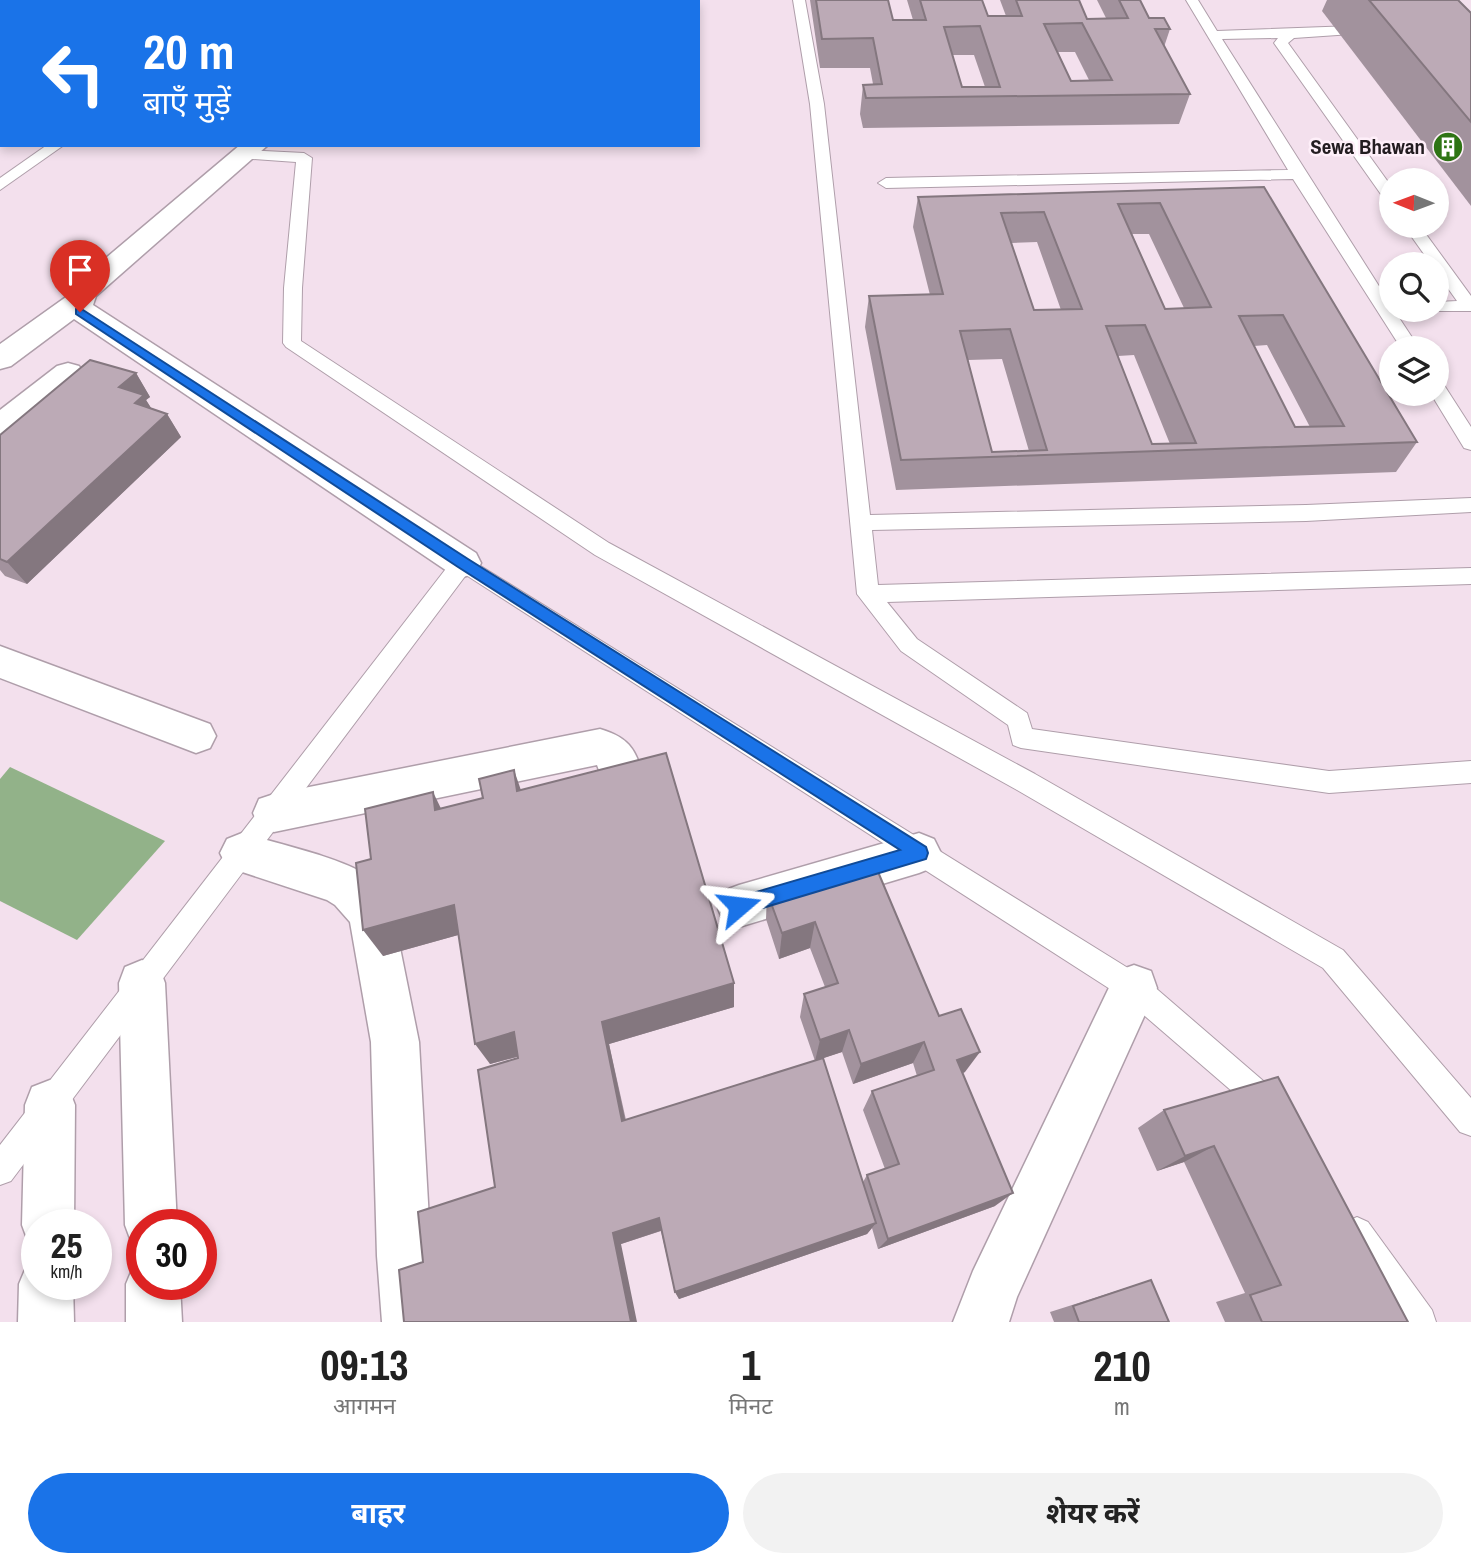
<!DOCTYPE html>
<html lang="hi">
<meta charset="utf-8">
<style>
:root{--surface:#fff;--page:#f2f2f2;--text:#222;--muted:#767676;--accent:#1a73e8}
body{margin:0;font-family:"Archivo Narrow","Noto Sans Devanagari",sans-serif;background:var(--page);color:var(--text);height:100vh;display:flex;flex-direction:column;font-size:26px;white-space:nowrap}
*{box-sizing:border-box;margin:0}
p{font-size:23px;color:var(--muted)}
.icon{flex:none;width:38px;height:38px;fill:none;stroke:currentColor;stroke-width:2;stroke-linecap:round;stroke-linejoin:round}
.map{position:relative;height:1322px;overflow:hidden}
.details{display:flex;flex-direction:column;background:var(--surface);flex:1}
.details>*{flex:none}
.banner{position:absolute;left:0px;top:0px;width:700px;height:147px;box-shadow:0 4px 10px #0003;background:#1a73e8;color:#fff;overflow:hidden}
.needle{width:46px;rotate:271deg}
.tools{position:absolute;left:1379px;top:168px;display:grid;gap:14px}
.tools a{display:grid;place-items:center;width:70px;height:70px;border-radius:50%;background:var(--surface);box-shadow:0 4px 10px #0003;font-size:35px}
.speed{position:absolute;left:21px;top:1209px;display:flex;gap:14px;font-size:35px;font-weight:700;text-align:center}
.speed>*{display:grid;place-content:center;width:91px;height:91px;border-radius:50%;background:var(--surface);box-shadow:0 4px 10px #0003;line-height:1}
.speed small{font-size:18px;font-weight:400}
.speed .limit{border:10px solid #d22;background:#fff;color:#111}
.pin{position:absolute;display:grid;place-items:center;width:60px;height:60px;color:#fff;margin:-72px -30px;border-radius:50% 50% 50% 0;rotate:-45deg;box-shadow:0 0 7px #0007}
.pin .icon{rotate:45deg}
.me{position:absolute;width:77px;margin:-38px;rotate:73deg;stroke-linejoin:round;filter:drop-shadow(0 0 5px #0008)}
.turn{display:flex;align-items:center;gap:24px;height:147px;padding:0 28px;font-size:32px}
.turn .icon{width:91px;height:91px;stroke-width:2.5}
.turn b{display:block;font-size:49px;line-height:60px}
.eta{display:flex;justify-content:space-evenly;align-items:center;height:119px;text-align:center}
.eta b{font-size:42px;font-weight:700;line-height:49px}
.cta{display:flex;gap:14px;margin-top:auto;padding:14px 28px}
.cta a{flex:1;height:80px;border-radius:42px;background:var(--accent);color:#fff;font-size:28px;font-weight:700;line-height:80px;text-align:center}
.cta a+a{background:var(--page);color:var(--text)}
.map>svg:first-child{display:block}
.green{fill:#f4c6e6}
.water{fill:#92b289}
.lines{fill:none;stroke-linecap:round;stroke-linejoin:round}
.lane-casing{stroke:#af9eaa;stroke-width:2}
.street-casing{stroke:#af9eaa;stroke-width:3}
.lane{fill:#fff;fill-rule:evenodd}
.street{fill:#fff;fill-rule:evenodd}
.wall{fill:#a2929d;fill-rule:evenodd}
.shaded-wall{fill:#84777f}
.building{fill:#bcaab6;stroke:#84777f;stroke-width:2;fill-rule:evenodd}
.route{fill:#1a73e8;stroke:#114b97;stroke-width:2}
.labels{text-anchor:middle;stroke-width:5;stroke-linejoin:round;paint-order:stroke}
.far-poi-label{font-size:21px;font-weight:bold;fill:#231d21;stroke:#feeff9;text-anchor:end}
</style>
<div class="map">
<svg width="1471" height="1322" viewBox="0 0 1471 1322">
<rect width="100%" height="100%" fill="#f3e0ed"/>
<path class="green" d="M0,0H242L2,2L0,142Z"/>
<path class="water" d="M10,767L165,841L77,940L0,901V779Z"/>
<g class="lines">
<g class="lane-casing">
<g id="lane">
<path d="M793,0H805L824,104L870,515L1306,505L1471,498V512L1306,521L872,530L878,585L1471,568V584L887,602L917,639L1027,713L1032,729L1329,771L1471,761V783L1329,793L1021,748L1013,745L1008,725L901,651L857,594L810,104Z"/>
<path d="M1186,0H1198L1217,31L1353,26L1375,35L1368,39L1352,34L1294,38L1288,43L1391,186V202L1385,200L1274,43L1278,38L1222,39L1391,305V310H1394L1419,348H1401L1293,179L886,188L878,183L886,178L1288,170Z"/>
<path d="M47,145H64L0,190V178Z"/>
<path d="M245,150L304,153L312,158L302,288L301,341L609,543L1035,774L1343,950L1471,1098V1136L1460,1132L1323,968L1017,790L595,555L286,347L283,343L284,288L296,162L240,158L237,155L240,152Z"/>
<path d="M1404,226H1420L1471,296V311H1431L1437,310V302L1457,301L1437,273V264H1431Z"/>
<path d="M1437,383L1444,385L1471,427V450L1464,448L1431,394H1437Z"/>
<path d="M463,555L1144,978L1268,1085L1283,1109L1278,1119L1268,1124L1258,1119L1248,1105L1124,998L466,575L11,1181L0,1185V1145L455,557Z"/>
<path d="M1357,1217L1368,1222L1432,1310L1436,1322H1400L1346,1244L1341,1233L1346,1222Z"/>
</g>
</g>
<g class="street-casing">
<g id="street">
<rect x="297" y="0" width="22" height="2"/>
<path d="M240,145H268L96,296L93,305L476,553L481,563L476,573L463,577L450,573L74,319L11,366L0,369V344L66,297L75,284Z"/>
<path d="M68,363L79,366L84,373L79,380L11,435L0,438V410L57,366Z"/>
<path d="M0,646L210,724L216,736L210,748L196,753L0,678Z"/>
<path d="M600,729C634,739 637,754 646,786L640,799L625,805L610,799L597,765L274,832L259,827L253,813L259,799L274,794Z"/>
<path d="M242,833C275,843 338,857 365,874C378,883 387,899 393,913L419,1042L431,1256L438,1322H382L377,1256L371,1042L350,922L335,905L327,900L227,867L220,853L227,839Z"/>
<path d="M919,833L934,839L941,853L934,867L919,873L739,927L723,921L717,906L723,891L739,885Z"/>
<path d="M142,960L159,967L165,983L177,1225H142V1248L132,1244L125,1225L119,983L125,967Z"/>
<path d="M1134,965L1151,971L1157,988L1017,1297L1009,1322H953L973,1271L1117,971Z"/>
<path d="M50,1080L68,1087L75,1105L74,1225H37V1247L29,1244L22,1225L25,1105L32,1087Z"/>
<path d="M37,1261V1284H73L74,1322H18L19,1284L27,1265Z"/>
<path d="M142,1261V1284H180L182,1322H126V1284L134,1265Z"/>
</g>
</g>
<use href="#lane" class="lane"/>
<use href="#street" class="street"/>
</g>
<g class="wall">
<path d="M810,0H888L893,20H913L907,0H982L988,16H1006L1000,0H1079L1087,19L1106,18L1097,0H1140L1149,18L1170,29L1164,47L1190,94L1179,124L863,128L860,114L863,85L873,84L870,68H820ZM1058,52H1075L1089,80L1071,81ZM952,55H974L985,87H962Z"/>
<path d="M1327,0H1458L1471,13V206L1322,11Z"/>
<path d="M1264,187L1417,442L1396,472L896,490L865,327L869,296L930,295L913,227L918,197ZM1132,234H1149L1184,308L1165,309ZM1037,242L1061,310H1034L1011,243ZM1267,345L1310,427H1295L1254,346ZM1134,355L1170,444H1152L1118,356ZM1002,359L1029,451L992,452L968,360Z"/>
<path d="M136,373L150,397L146,400L151,408L167,414L181,437L27,584L5,576L0,570V435Z"/>
<path d="M521,791L734,983V1007L609,1044L626,1120L815,1061L800,1017L804,994L825,987L810,948L779,959L766,919L767,892L873,860L939,1016L965,1072L963,1073L995,1206L878,1249L872,1228L867,1234L679,1299L675,1292L661,1231L621,1244L423,1262L495,1187L518,1058L517,1057L490,1064L458,935L383,956L371,859L441,808ZM842,1052L853,1084L913,1063L917,1076L872,1091L863,1110L885,1169L867,1175L863,1182L823,1058Z"/>
<path d="M1278,1077L1408,1322H1225L1216,1302L1245,1293L1184,1162L1157,1171L1138,1128L1164,1110Z"/>
<path d="M1151,1280L1169,1322H1054L1050,1312Z"/>
</g>
<g class="shaded-wall">
<path d="M136,373L150,397L146,400L158,419L149,426L119,387Z"/>
<path d="M167,414L181,437L27,584L7,562Z"/>
<path d="M514,770L525,802L517,791Z"/>
<path d="M433,792L448,823L435,810Z"/>
<path d="M454,905L469,932L383,956L363,930Z"/>
<path d="M815,922L810,948L779,959L782,933Z"/>
<path d="M734,983V1007L609,1044L629,1138L622,1121L602,1022Z"/>
<path d="M849,1030L842,1052L815,1061L820,1040Z"/>
<path d="M514,1032L527,1054L490,1064L475,1044Z"/>
<path d="M924,1042L913,1063L853,1084L861,1064Z"/>
<path d="M980,1052L965,1072L944,1080L957,1060Z"/>
<path d="M1214,1146L1184,1162L1157,1171L1185,1156Z"/>
<path d="M1013,1193L995,1206L878,1249L888,1239Z"/>
<path d="M659,1218L663,1230L621,1244L637,1322H631L613,1233Z"/>
<path d="M876,1223L867,1234L679,1299L675,1292Z"/>
</g>
<g class="building">
<path d="M816,0H888L893,20H926L920,0H982L988,16H1022L1016,0H1079L1087,19L1128,18L1119,0H1140L1149,18H1164L1170,29H1155L1190,94L866,98L863,85L882,84L873,38L822,39ZM1082,23L1112,80L1071,81L1044,24ZM980,26L1000,87H962L944,27Z"/>
<path d="M1369,0H1458L1471,13V122Z"/>
<path d="M1264,187L1417,442L901,460L869,296L943,294L918,197ZM1160,203L1211,307L1165,309L1118,204ZM1044,212L1082,309L1034,310L1001,213ZM1283,315L1344,426L1295,427L1239,316ZM1145,325L1196,443L1152,444L1106,326ZM1010,329L1047,450L992,452L960,331Z"/>
<path d="M90,360L136,373L119,387L144,395L135,403L167,414L7,562L0,559V435Z"/>
<path d="M666,753L734,983L602,1022L622,1121L823,1058L876,1223L675,1292L659,1218L613,1233L631,1322H404L399,1270L423,1262L418,1212L495,1187L478,1070L518,1058L514,1032L475,1044L454,905L363,930L356,863L371,859L365,809L433,792L435,810L483,798L479,779L514,770L517,791Z"/>
<path d="M873,860L939,1016L961,1009L980,1052L957,1060L1013,1193L888,1239L867,1175L899,1164L872,1091L934,1070L924,1042L861,1064L849,1030L820,1040L804,994L838,983L815,922L782,933L767,892Z"/>
<path d="M1278,1077L1408,1322H1262L1250,1295L1281,1285L1214,1146L1185,1156L1164,1110Z"/>
<path d="M1151,1280L1169,1322H1079L1073,1306Z"/>
</g>
<path class="route" d="M80,308L468,559L926,847L928,853L926,859L739,915L733,913L730,906L733,900L739,897L900,850L458,567L76,314V309Z"/>
<defs>
<g id="building-disc" transform="scale(1.575)"><circle r="9.5" fill="#2e7414" stroke="#feeff9"/><path d="M-4-6H4V6H1V3H-1V6H-4ZM-2.5-4.3h1.7v1.8h-1.7ZM.8-4.3h1.7v1.8H.8ZM-2.5-1h1.7V.8h-1.7ZM.8-1h1.7V.8H.8Z" fill="#fff"/></g>
</defs>
<g fill-rule="evenodd">
<use href="#building-disc" x="1448" y="147"/>
</g>
<g class="labels">
<g class="far-poi-label">
<text x="1425" y="154">Sewa Bhawan</text>
</g>
</g>
</svg>
<div class="tools">
<a><svg class="needle" viewBox="-14 -14 28 28"><path d="M0-13l5 13h-10z" fill="#e53935"/><path d="M0 13l5-13h-10z" fill="#767676"/></svg></a>
<a><svg class="icon" aria-label="search" viewBox="0 0 24 24"><circle cx="10" cy="10" r="6"/><path d="M15 15l6 6"/></svg></a>
<a><svg class="icon" aria-label="layers" viewBox="0 0 24 24"><path d="M12 4l9 5-9 5-9-5zM3 14l9 5 9-5"/></svg></a>
</div>
<div class="speed"><div>25<small>km/h</small></div><div class="limit">30</div></div>
<div class="pin" style="left:80px;top:312px;background:#d93025"><svg class="icon" aria-label="arrive" viewBox="0 0 24 24"><path d="M6 21V4h12l-3 4 3 4H6"/></svg></div>
<svg class="me" style="left:739px;top:906px" viewBox="-20 -20 40 40"><path d="M0-17L14 15 0 8-14 15z" fill="#1a73e8" stroke="#fff" stroke-width="4"/></svg>
<div class="banner">
<div class="turn"><svg class="icon" aria-label="left" viewBox="0 0 24 24"><path d="M17 20v-9H6M10 6l-5 5 5 5"/></svg><div><b>20 m</b>बाएँ मुड़ें</div></div>
</div>
</div>
<section class="details">
<div class="eta">
<div><b>09:13</b><p>आगमन</p></div>
<div><b>1</b><p>मिनट</p></div>
<div><b>210</b><p>m</p></div>
</div>
<div class="cta"><a>बाहर</a><a>शेयर करें</a></div>
</section>
